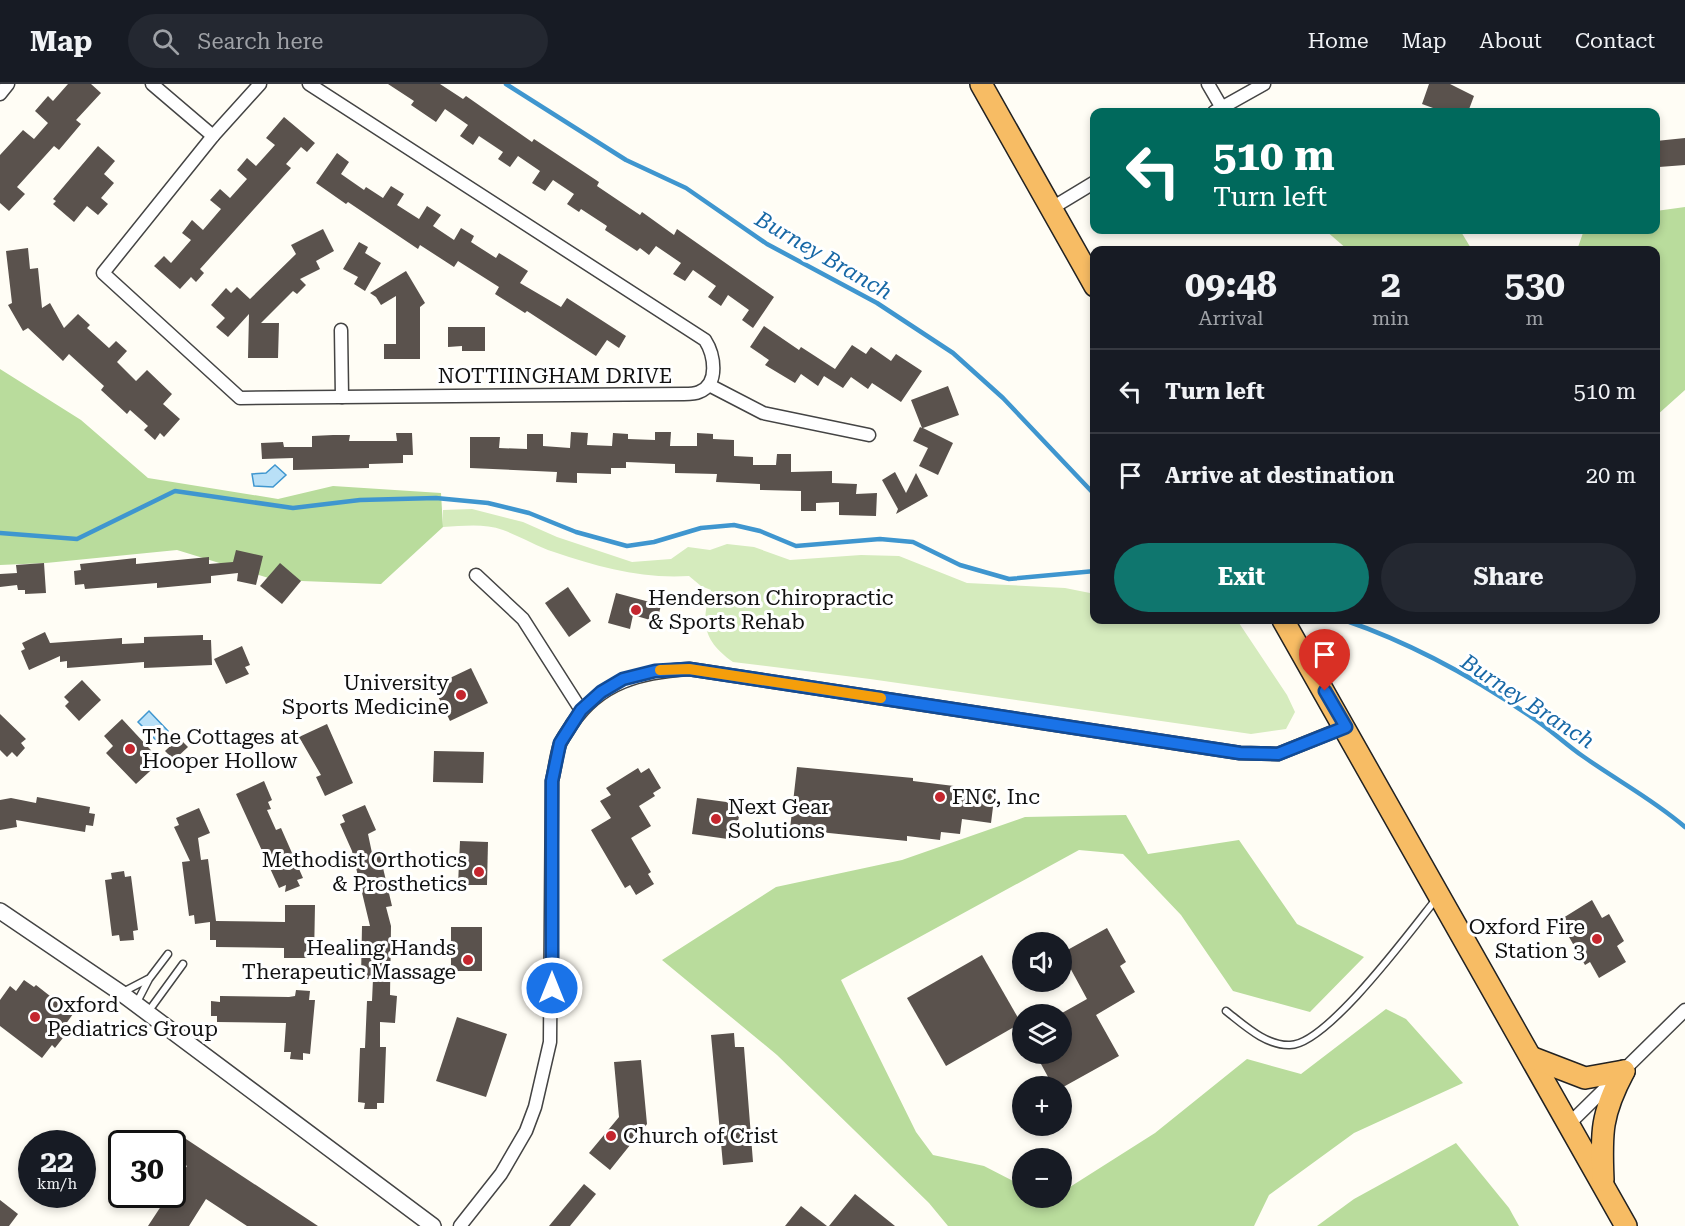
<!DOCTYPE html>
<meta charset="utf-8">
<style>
:root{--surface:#171b24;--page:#242831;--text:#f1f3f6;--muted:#9ea1a6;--line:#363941;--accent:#0f766e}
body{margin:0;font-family:"Roboto Serif",serif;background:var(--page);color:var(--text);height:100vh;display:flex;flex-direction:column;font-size:22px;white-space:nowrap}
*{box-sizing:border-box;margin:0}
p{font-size:20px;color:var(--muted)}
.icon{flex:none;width:33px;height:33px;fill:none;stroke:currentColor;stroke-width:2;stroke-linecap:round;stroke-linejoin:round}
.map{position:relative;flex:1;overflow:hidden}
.drawer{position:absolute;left:1090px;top:162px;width:570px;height:378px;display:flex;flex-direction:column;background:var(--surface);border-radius:12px;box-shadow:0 3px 9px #0003}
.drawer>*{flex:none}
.top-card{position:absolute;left:1090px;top:24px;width:570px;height:126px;border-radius:12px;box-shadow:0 3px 9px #0003;background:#00695c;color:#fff;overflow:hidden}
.tools{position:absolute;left:1012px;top:848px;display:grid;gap:12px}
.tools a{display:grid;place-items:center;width:60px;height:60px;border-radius:50%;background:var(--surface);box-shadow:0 3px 9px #0003;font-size:30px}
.speed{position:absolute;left:18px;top:1046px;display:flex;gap:12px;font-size:30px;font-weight:700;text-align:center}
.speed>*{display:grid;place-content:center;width:78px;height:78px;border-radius:50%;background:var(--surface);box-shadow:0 3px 9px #0003;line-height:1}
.speed small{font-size:15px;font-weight:400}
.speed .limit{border:3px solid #111;border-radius:9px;background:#fff;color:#111}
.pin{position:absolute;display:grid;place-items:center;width:51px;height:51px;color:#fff;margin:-62px -26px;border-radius:50% 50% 50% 0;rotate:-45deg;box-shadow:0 0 6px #0007}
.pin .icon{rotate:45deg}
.me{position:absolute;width:66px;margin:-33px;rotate:0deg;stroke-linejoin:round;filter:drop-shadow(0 0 4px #0008)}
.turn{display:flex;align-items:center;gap:21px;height:126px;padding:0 24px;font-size:27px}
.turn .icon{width:78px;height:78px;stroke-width:2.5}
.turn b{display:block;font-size:42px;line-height:51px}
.eta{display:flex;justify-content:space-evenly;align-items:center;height:102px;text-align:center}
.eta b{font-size:36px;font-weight:700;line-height:42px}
.primary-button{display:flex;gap:12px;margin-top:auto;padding:12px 24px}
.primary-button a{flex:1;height:69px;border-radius:36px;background:var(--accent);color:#fff;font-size:24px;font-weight:700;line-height:69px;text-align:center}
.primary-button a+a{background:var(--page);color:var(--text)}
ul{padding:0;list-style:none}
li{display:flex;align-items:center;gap:18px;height:84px;padding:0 24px;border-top:2px solid var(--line)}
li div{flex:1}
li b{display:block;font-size:22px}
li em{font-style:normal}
header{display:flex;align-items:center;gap:36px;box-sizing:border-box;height:84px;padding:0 30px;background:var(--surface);border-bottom:2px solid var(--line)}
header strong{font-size:28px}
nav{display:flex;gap:33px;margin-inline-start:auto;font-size:21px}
.search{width:420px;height:54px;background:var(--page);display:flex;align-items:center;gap:15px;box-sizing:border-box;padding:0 21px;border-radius:33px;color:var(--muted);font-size:22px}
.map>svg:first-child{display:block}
.green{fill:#d5ebbd}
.forest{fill:#b9dc9c}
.water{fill:#b9e0f7;stroke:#3f96cf;stroke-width:1.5}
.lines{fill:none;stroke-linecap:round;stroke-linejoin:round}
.stream{stroke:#3f96cf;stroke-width:4.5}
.building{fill:#5a524d}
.service-casing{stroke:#444;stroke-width:9}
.minor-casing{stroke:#444;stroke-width:15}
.tertiary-casing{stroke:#444;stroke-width:18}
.trunk-casing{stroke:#222;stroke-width:24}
.service{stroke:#fff;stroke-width:6}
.minor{stroke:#fff;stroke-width:12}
.tertiary{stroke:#fff;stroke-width:15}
.trunk{stroke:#f7bc64;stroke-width:21}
.route-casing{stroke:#114b97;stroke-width:15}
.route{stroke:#1a73e8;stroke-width:10}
.slow{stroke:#f59e0b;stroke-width:10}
.poi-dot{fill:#c4262e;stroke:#fff;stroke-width:2}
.labels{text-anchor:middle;stroke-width:6;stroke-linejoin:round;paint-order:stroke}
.street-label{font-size:21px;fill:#111;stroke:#fff}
.poi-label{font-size:21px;fill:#111;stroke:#fff;text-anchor:start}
.water-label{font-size:22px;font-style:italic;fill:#1768a6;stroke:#fff}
</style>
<header>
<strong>Map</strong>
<div class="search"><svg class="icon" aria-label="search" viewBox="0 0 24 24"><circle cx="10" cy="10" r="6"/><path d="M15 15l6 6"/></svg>Search here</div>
<nav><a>Home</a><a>Map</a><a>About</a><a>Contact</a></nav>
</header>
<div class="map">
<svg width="1685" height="1142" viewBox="0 0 1685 1142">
<rect width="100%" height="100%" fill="#fffdf5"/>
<path class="green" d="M472,425L523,438L557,453L632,478L671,475L688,463L710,466L727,460L754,463L790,476L861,471L899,472L967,499L1065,504L1095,510V536H1237L1287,611L1295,628L1286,645L1251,650L870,595L733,578C704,557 700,540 711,506L701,502L689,492C641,495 599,483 554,468C536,462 520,452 503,446C484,439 463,442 443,443V426Z"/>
<g class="forest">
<path d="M1685,123V306L1656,332V166H1577L1584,146H1656V127Z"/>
<path d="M1325,146H1460L1472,166H1348Z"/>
<path d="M0,285L81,336L148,394L278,415L333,402L441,409L443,443L381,500L275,496L177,466L46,479L0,481Z"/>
<path d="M1126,731L1148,770L1239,756L1297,840L1364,873L1310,928L1233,907L1181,831L1123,770L1079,766L841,896L916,1048L933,1071L984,1082L1023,1102V1113H1045L1051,1116L1062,1113V1108L1155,1049L1247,975L1301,990L1386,925L1406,935L1463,999L1354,1049L1269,1111L1254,1142H948L929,1119L777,971L662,876L776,803L902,776L1025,733Z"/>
<path d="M1456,1059L1509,1124L1519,1142H1317L1354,1115Z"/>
</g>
<g class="water">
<path d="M275,381L286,391L273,403L254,402L252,390L266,389Z"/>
<path d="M149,627L168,647L157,657L138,638Z"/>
</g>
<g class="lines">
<g class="stream">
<path d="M506,0L626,76L686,104L767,160L877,219L953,269L1003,314L1095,411"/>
<path d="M0,449L77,455L175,407L293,424L360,416L436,414L488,419L529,429L576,448L627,462L654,458L701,444L734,441L760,447L796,462L880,455L913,458L960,481L1009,495L1095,487"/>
<path d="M1344,536C1408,558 1473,593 1530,632C1549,644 1565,660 1584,673C1618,697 1654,716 1685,743"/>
</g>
</g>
<g class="building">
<path d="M68,0H91L101,9L76,36L81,40L59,66L54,62L17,103L25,110L9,127L0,119V71L23,46L34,55L48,39L35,27L48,12L53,17Z"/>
<path d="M388,0H440L463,15L466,12L532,58L534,55L599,98L597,102L640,131L642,128L674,151L677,145L774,213L753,244L742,236L749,226L728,211L721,222L708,213L716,202L693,186L685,197L673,190L681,179L656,162L649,171L640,164L637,167L605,146L607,142L581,125L579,128L567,120L574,110L553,96L545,107L532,99L540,87L518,72L510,83L498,75L503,68L479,52L473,61L460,52L468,41L445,25L436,38L411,21L414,17Z"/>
<path d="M1429,0H1450L1474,12L1468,28H1431L1433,24L1422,20Z"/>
<path d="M284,33L315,59L307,68L301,63L286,80L291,84L200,185L204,189L196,198L191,193L180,205L154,182L164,172L171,179L191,156L182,149L192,136L203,146L221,125L210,116L220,105L230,114L247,95L237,86L247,74L256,82L275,61L266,54Z"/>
<path d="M1685,54V81L1659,83V79H1656V57Z"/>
<path d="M98,62L115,77L104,90L114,99L101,114L108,120L98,131L87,122L74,138L53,120L56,117L53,115Z"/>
<path d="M337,69L349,78L341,90L364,106L366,103L383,114L391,102L404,110L397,121L419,135L427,122L441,131L433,142L454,156L461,144L474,152L471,158L496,174L499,169L528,187L520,199L561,223L567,214L626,252L619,264L607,256L596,272L527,227L525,229L495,210L499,203L458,177L454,183L420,161L418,165L348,118L346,120L316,99Z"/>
<path d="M323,145L334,167L316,177L320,185L300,195L306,201L297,210L293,207L261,239H279L278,274H248L249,230L228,253L216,243L225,234L211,221L226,204L231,209L237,203L250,215L296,170L291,161Z"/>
<path d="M359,158L368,163L365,169L381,179L365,207L354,200L358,193L343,185Z"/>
<path d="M28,164L30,185L38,184L42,224L50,219L64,244L78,230L90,241L87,244L109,264L116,257L127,267L117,278L136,297L147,286L172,310L163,320L180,335L164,353L160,349L155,356L144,346L148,342L130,326L127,330L101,306L104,302L69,270L63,277L28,244L23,247L8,221L12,219L6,167Z"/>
<path d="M406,187L425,219L420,223V275H384V260H396V212L381,221L376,213L370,209Z"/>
<path d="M764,242L799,266L801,263L835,285L852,261L866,270L871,263L891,277L896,270L922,287L901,318L872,299L868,305L851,293L843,304L824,292L818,302L801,290L795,299L765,281L769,276L750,263Z"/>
<path d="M448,243H485V267H462V262L448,263Z"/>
<path d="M948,302L959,331L923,344L953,359L938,391L919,382L928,364L913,357L920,343L922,344L911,316Z"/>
<path d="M571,348L588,349L587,361L612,362L613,349L628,350V355L655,356V348H671L670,362H697V349L713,350V355L734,356V372L753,373V381H776L777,370H791V388L832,387V399L857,400L856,410L877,409L876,432L839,431V418L816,419V427H801V407L760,406V400L716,398L717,390L675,389V380L626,378V384H611V390L577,389V399L556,398L557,388L470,384V353H500L499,364L527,365V350H543V362L570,364Z"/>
<path d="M396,349H412L413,371H403V379L369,380V384L293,386V374L262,375L261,359L283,358L284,363H312V352L333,351H350L349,357H397Z"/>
<path d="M895,388L906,409L916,389L928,412L896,430L898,425L882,396Z"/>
<path d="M236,466L263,472L256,501L237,497L238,489L211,492V499L157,504V499L85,505L84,500L75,501L74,487L81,486L80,480L136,474V480L209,473V480L233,478Z"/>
<path d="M44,479L46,509L25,510V506H18L17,501L0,503V490L17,489L16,481Z"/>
<path d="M280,479L301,497L282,520L260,502Z"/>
<path d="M568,503L591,537L569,553L545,519Z"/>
<path d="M616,509L661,521L657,538L633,531L630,545L608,539Z"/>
<path d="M45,548L50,559L122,554V560L144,559V553L203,551V556H211L212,581L144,584V578L67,584V577L60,578V572L29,586L21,567L25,565L22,559Z"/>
<path d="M242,562L250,581L245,583L249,590L226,600L214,575Z"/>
<path d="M471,584L488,619L450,637L433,602Z"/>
<path d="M82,596L101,616L79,637L65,622L69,618L64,613Z"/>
<path d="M0,630L26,655L21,659L25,664L17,673L12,668L7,673L0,666Z"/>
<path d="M122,635L161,677L136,700L106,669L113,662L104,652Z"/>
<path d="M327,640L353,699L325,712L316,693L321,691L299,653Z"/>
<path d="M179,654L188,663L174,676L165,667Z"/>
<path d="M434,667L484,668L483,699L433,698Z"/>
<path d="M797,683L913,694V697L995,707L991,739L962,735L960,750L941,748L940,756L907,752V757L790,745Z"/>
<path d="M638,684L641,689L649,684L661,704L653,709L655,712L639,722L651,742L631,754L651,788L648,790L654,800L636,811L630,801L625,804L591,746L611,734L600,717L611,711L606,704Z"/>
<path d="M264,697L272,716L268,718L271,725L267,726L276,746L281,744L303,794L297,796L300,802L285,808L286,801L279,804L236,710Z"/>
<path d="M37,713L90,723L89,729L95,730L93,742L86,741L85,748L16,736L17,743L0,746V716L11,714L36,719Z"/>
<path d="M697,714L741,720L735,756L692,750Z"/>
<path d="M365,721L376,746L368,750L372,769L379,767L392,822L386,823L391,842L390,911L397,912L395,939L380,938V963H386L384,1019H377V1025H364L365,1019L358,1018L360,964H365L367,917H372L373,895H361L362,842H370L352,767L340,740L345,738L342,731Z"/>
<path d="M199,724L210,749L198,754L201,776L208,775L216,837L285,838V821H315L314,874H284V864L216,863V856H210V838L195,840L194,831L189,832L182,778L190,777L174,743L179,741L176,734Z"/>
<path d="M460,757L488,758L487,801H458Z"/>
<path d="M124,787L125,793L131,792L138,846L133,847L134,856L120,857L119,851L112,852L105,796L112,795L111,789Z"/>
<path d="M1592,816L1602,834L1609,830L1624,857L1617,862L1626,878L1599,894L1590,878L1585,881L1569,853L1573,850L1563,834Z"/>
<rect x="451" y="843" width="31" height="44"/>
<path d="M1107,844L1126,878L1120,882L1135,908L1096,931L1119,972L1065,1002H1053L1035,969H1062V929L1087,915L1062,869Z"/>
<path d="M982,871L1021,939L946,982L907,914Z"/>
<path d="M24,896L34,903L36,901L73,930L65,941L70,945L55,964L52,961L42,974L0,942V916L10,902L16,907Z"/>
<path d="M296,906L310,907L309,916H315L310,970L303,969V976L290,975L291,968H284L286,939L217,938V932H211V917L220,918V912L289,913L295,912Z"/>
<path d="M457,933L507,950L486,1013L436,997Z"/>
<path d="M734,949L735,963H744L753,1078L723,1081L711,951Z"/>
<path d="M641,976L647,1040L610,1086L589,1069L619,1033L614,978Z"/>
<path d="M186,1055L318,1142H247L206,1115L189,1142H148L169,1110H172V1105L187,1082L174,1073Z"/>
<path d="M584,1100L596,1110L570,1142H549Z"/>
<path d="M855,1110L895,1142H829Z"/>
<path d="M0,1116L18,1130L9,1142H0Z"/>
<path d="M801,1122L827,1142H785Z"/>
</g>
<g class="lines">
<g class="service-casing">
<g id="service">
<path d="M123,908L148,895"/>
<path d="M136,920L149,895L168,870"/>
<path d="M1226,927C1244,941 1266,962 1290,961C1327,961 1412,845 1437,814"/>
<path d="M148,928L183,880"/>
</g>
</g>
<g class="minor-casing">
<g id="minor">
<path d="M152,0L213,52"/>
<path d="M260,0L213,52L103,189L240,314L684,310C688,310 695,310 699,308C720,300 714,270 705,256L309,0"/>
<path d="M1208,0L1222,24"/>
<path d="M0,10L8,0"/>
<path d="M1214,28L1264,0"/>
<path d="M1052,124L1095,98"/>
<path d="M341,246L342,313"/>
<path d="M709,301L763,329L869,351"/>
<path d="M476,491L523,535L581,626"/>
<path d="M1570,1039L1685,926"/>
<path d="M460,1142L501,1090L526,1047L535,1023L550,958L552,697C555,685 556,672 560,660C563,653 568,647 572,640C600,598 641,588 689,585L1240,669L1278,670L1345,643"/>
</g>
</g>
<g class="tertiary-casing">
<path id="tertiary" d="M0,827L121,909L433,1142"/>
</g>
<g class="trunk-casing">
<g id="trunk">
<path d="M981,0L1095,202"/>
<path d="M1283,536L1626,1142"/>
<path d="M1533,974L1585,994L1624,987"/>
<path d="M1603,1096C1601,1049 1601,1030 1624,987"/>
</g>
</g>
<use href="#service" class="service"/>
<use href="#minor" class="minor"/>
<use href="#tertiary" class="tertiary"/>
<use href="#trunk" class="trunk"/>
</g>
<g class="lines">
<g class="route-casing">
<path id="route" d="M552,904V697L560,659L581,626L601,608L623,595L655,587L689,585L1240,669L1278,670L1346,643L1325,607"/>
</g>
<use href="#route" class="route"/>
<path class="slow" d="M660,586L689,585L881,614"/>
</g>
<g class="poi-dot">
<circle cx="636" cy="526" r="6"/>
<circle cx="461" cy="611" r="6"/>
<circle cx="130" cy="665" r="6"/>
<circle cx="940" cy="713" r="6"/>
<circle cx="716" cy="735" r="6"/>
<circle cx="479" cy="788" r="6"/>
<circle cx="1597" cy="855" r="6"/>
<circle cx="468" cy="876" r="6"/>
<circle cx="35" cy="933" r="6"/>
<circle cx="611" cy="1052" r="6"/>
</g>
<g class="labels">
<g class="street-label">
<text x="555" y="299">NOTTIINGHAM DRIVE</text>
</g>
<g class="poi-label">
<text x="648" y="521">Henderson Chiropractic<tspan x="648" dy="24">&amp; Sports Rehab</tspan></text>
<text x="449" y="606" text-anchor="end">University<tspan x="449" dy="24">Sports Medicine</tspan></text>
<text x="142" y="660">The Cottages at<tspan x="142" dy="24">Hooper Hollow</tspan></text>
<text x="952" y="720">FNC, Inc</text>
<text x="728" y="730">Next Gear<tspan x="728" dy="24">Solutions</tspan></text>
<text x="467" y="783" text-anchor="end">Methodist Orthotics<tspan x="467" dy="24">&amp; Prosthetics</tspan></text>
<text x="1585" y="850" text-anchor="end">Oxford Fire<tspan x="1585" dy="24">Station 3</tspan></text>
<text x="456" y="871" text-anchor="end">Healing Hands<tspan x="456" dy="24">Therapeutic Massage</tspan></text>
<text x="47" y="928">Oxford<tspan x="47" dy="24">Pediatrics Group</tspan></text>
<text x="623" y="1059">Church of Crist</text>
</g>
<g class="water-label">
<text transform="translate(824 171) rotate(30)" y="8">Burney Branch</text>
<text transform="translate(1528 617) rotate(33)" y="8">Burney Branch</text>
</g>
</g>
</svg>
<div class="tools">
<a><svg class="icon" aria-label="sound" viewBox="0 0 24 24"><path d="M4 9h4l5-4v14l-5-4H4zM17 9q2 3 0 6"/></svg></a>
<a><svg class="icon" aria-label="layers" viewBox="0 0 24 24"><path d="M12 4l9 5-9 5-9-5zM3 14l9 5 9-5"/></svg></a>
<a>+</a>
<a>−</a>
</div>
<div class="speed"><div>22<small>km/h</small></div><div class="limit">30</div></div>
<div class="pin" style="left:1325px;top:607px;background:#d93025"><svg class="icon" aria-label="arrive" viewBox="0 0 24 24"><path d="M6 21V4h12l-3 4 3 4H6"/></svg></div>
<svg class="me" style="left:552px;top:904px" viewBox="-20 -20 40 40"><circle r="17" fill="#1a73e8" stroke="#fff" stroke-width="3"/><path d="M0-11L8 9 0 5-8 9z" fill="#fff"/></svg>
<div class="top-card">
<div class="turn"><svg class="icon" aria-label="left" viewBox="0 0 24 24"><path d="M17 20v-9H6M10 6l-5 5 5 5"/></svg><div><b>510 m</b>Turn left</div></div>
</div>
<section class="drawer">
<div class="eta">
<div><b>09:48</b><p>Arrival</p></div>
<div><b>2</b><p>min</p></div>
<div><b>530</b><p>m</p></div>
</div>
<ul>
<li><svg class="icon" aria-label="left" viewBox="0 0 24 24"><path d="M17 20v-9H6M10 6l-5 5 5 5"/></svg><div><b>Turn left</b></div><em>510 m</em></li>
<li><svg class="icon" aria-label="arrive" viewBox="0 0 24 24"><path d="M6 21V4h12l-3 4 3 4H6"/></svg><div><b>Arrive at destination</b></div><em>20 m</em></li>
</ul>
<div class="primary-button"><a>Exit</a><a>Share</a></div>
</section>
</div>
